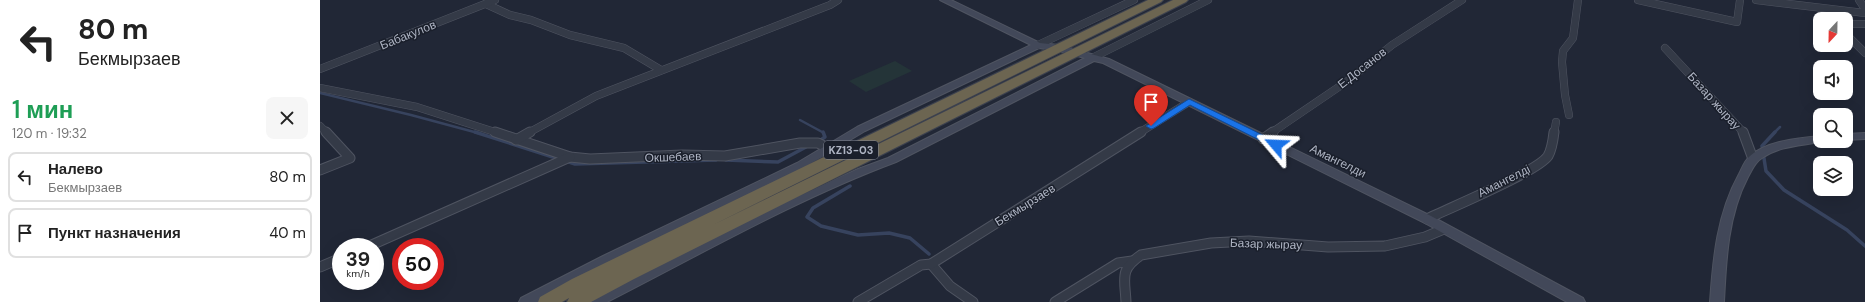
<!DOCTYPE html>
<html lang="ru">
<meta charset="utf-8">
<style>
:root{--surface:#fff;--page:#f6f6f6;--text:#222;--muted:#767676;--line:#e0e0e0}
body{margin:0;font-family:"DM Sans",sans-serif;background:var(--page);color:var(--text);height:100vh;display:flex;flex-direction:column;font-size:15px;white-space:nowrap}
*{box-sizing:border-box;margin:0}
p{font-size:13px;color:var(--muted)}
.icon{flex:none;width:22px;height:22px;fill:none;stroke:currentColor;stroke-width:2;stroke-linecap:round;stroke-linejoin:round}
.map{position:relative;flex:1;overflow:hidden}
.drawer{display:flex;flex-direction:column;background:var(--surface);width:320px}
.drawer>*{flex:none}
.banner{background:#fff;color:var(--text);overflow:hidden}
.needle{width:26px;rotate:202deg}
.fabs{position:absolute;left:1493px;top:12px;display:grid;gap:8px}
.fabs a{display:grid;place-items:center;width:40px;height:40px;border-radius:8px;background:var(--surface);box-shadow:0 4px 16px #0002;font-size:20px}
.speed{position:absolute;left:12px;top:238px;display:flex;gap:8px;font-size:20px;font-weight:700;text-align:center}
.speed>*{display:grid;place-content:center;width:52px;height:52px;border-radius:50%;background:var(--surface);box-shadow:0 4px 16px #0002;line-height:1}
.speed small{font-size:10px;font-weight:400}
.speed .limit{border:6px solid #d22;background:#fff;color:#111}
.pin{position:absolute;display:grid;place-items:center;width:34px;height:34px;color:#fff;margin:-41px -17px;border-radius:50% 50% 50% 0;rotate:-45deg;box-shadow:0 0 4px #0007}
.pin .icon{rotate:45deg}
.me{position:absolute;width:44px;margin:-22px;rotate:296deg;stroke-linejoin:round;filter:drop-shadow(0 0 3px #0008)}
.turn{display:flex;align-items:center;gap:14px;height:84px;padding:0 12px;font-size:18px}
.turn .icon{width:52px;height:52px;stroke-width:2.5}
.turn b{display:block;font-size:28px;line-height:34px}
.round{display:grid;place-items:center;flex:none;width:42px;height:42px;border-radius:8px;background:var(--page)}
.summary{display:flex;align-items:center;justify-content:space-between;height:68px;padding:0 12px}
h1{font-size:24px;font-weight:600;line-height:30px;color:#1e9e55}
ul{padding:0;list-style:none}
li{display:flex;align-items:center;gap:12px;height:50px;margin:0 8px 6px;padding:0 4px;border:2px solid var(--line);border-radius:8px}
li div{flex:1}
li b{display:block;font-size:15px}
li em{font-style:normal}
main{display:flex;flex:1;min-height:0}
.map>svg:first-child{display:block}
.green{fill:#243438}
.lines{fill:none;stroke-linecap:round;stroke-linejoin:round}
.stream-far1{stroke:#37435e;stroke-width:2.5}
.stream{stroke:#37435e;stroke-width:3.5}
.street-far1-casing{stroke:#4f5461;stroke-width:8}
.street-casing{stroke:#4f5461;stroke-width:11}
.secondary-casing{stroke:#4f5461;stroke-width:2}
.highway-casing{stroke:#3c414e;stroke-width:2}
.street-far1{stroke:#343a47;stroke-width:7}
.street{stroke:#343a47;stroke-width:9}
.secondary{fill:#424859;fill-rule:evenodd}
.highway{fill:#6c6551;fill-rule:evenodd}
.route{fill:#1a73e8;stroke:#114b97}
.labels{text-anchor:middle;stroke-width:3;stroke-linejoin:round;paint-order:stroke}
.shield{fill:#1a1f2b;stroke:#828795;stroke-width:1}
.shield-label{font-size:11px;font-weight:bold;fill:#aeb4c3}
.street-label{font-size:12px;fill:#aeb4c3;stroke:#1a1f2b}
</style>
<main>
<section class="drawer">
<div class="banner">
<div class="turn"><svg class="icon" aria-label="left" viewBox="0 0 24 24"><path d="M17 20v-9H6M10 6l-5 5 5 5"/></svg><div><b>80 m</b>Бекмырзаев</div></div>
</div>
<div class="summary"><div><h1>1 мин</h1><p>120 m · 19:32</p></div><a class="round"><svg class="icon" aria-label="close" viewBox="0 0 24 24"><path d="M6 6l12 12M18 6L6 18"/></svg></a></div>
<ul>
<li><svg class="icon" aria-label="left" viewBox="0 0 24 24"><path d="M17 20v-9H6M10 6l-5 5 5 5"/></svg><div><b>Налево</b><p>Бекмырзаев</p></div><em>80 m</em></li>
<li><svg class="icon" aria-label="arrive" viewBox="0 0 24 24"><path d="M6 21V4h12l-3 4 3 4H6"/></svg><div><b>Пункт назначения</b></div><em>40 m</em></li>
</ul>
</section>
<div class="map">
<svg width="1545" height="302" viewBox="0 0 1545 302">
<rect width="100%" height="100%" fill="#212736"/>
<path class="green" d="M575,61L592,71L546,92L529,81Z"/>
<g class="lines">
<g class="stream-far1">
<path d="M0,93L91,115L158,133"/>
<path d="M480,120L504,133"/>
<path d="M1454,133L1460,127"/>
</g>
<g class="stream">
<path d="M155,132L239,159"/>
<path d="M1455,132L1442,146L1446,171L1464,190L1527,230L1545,246"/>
<path d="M502,139L505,137L503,132"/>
<path d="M406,160L458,162L486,147"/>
<path d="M246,161L255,164L396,160"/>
<path d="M530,186L493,208L487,217L501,226L538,235L569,233L590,238L609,254"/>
</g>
<g class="street-far1-casing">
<g id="street-far1">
<path d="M1318,0L1417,22L1420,0"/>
<path d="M1436,0L1545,13"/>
<path d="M1539,0L1545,9"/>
<path d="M166,4L190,15L211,20L250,35L304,48L341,70"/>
<path d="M1526,24H1545"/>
<path d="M1526,34L1545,53"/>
<path d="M718,45L814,0"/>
<path d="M1345,48L1424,133"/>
<path d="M774,57L888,0"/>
<path d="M0,69L175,0"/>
<path d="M0,88L97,107L178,133"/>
<path d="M1249,115L1245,95L1242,62L1243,51L1253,38L1258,0"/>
<path d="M0,126L7,133"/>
<path d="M208,133L276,96L510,5L518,0"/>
<path d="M819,133L869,102"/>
<path d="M951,133L1029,80L1072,45L1142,0"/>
<path d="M1234,133L1236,122"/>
</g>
</g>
<g class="street-casing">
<g id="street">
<path d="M175,132L250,157L270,159L362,155L405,156L480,143H498L510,149"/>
<path d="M1423,132L1433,159"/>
<path d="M943,139L953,132"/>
<path d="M196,140L210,132"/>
<path d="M0,170L30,158L6,132"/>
<path d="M1107,219C1129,208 1217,172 1228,156C1232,149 1233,141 1234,132"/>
<path d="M47,247L250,157"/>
<path d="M611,264L630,286L653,302"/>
<path d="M0,267L21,258"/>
<path d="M538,302L601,265L611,264L821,132"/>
<path d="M735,302L798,263L812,261"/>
<path d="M806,302C805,278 799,270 821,255L891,243L929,241L1008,247L1065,246L1105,237L1124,229"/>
</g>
</g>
<g class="secondary-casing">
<g id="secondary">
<path d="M620,0H631L720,43L739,45L789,59L1111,216L1263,298L1265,302H1247L1103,222L783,63L774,61L576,162C477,199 381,254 287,302H268L270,298L446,211L538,169L568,158L765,58L738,51L719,48L545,131L485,167L293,262L218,302H199L201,298L283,256L477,163L537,127L711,45Z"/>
<path d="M1545,133V139L1526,140V134Z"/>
<path d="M1500,136V141H1504C1483,146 1461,145 1442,158C1435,162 1432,170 1428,177C1408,215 1406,260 1404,302H1390C1393,258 1397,214 1419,174C1422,168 1425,160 1430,156C1447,141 1478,138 1500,136Z"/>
</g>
</g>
<g class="highway-casing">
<path id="highway" d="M828,0H843L841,2L395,224L853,0H868L866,2L314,279L271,302H247L249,298L242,302H218L220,297L252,279Z"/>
</g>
<use href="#street-far1" class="street-far1"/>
<use href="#street" class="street"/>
<use href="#secondary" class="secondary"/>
<use href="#highway" class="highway"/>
</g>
<path class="route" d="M869,99L959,143L961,145L956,148L953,147L870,105L834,128L831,129L826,126Z"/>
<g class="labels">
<rect class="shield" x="504" y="141" width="54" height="18" rx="3"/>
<g class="shield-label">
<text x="531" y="154">KZ13-03</text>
</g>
<g class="street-label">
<text transform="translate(88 35) rotate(-22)" y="4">Бабакулов</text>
<text transform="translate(1042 68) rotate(-38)" y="4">Е.Досанов</text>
<text transform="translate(1394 101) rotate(48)" y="4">Базар жырау</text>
<text transform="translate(353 157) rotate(-2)" y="4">Окшебаев</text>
<text transform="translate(1018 161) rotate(26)" y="4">Амангелди</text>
<text transform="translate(1184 181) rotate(-27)" y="4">Амангелді</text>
<text transform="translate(705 205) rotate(-32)" y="4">Бекмырзаев</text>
<text transform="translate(946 244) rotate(2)" y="4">Базар жырау</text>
</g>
</g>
</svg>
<div class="fabs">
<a><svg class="needle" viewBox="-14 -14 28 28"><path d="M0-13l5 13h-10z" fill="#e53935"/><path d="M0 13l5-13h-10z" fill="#767676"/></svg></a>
<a><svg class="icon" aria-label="sound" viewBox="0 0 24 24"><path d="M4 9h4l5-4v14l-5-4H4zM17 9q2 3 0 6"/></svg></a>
<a><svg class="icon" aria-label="search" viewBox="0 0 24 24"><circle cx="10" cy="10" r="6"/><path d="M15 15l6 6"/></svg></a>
<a><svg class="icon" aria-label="layers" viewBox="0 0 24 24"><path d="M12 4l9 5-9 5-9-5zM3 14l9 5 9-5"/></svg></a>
</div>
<div class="speed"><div>39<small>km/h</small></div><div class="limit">50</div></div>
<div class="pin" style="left:831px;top:126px;background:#d93025"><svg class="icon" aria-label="arrive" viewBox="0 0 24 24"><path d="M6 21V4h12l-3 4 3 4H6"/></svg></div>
<svg class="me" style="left:956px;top:145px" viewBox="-20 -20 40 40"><path d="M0-17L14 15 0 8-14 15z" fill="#1a73e8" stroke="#fff" stroke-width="4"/></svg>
</div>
</main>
